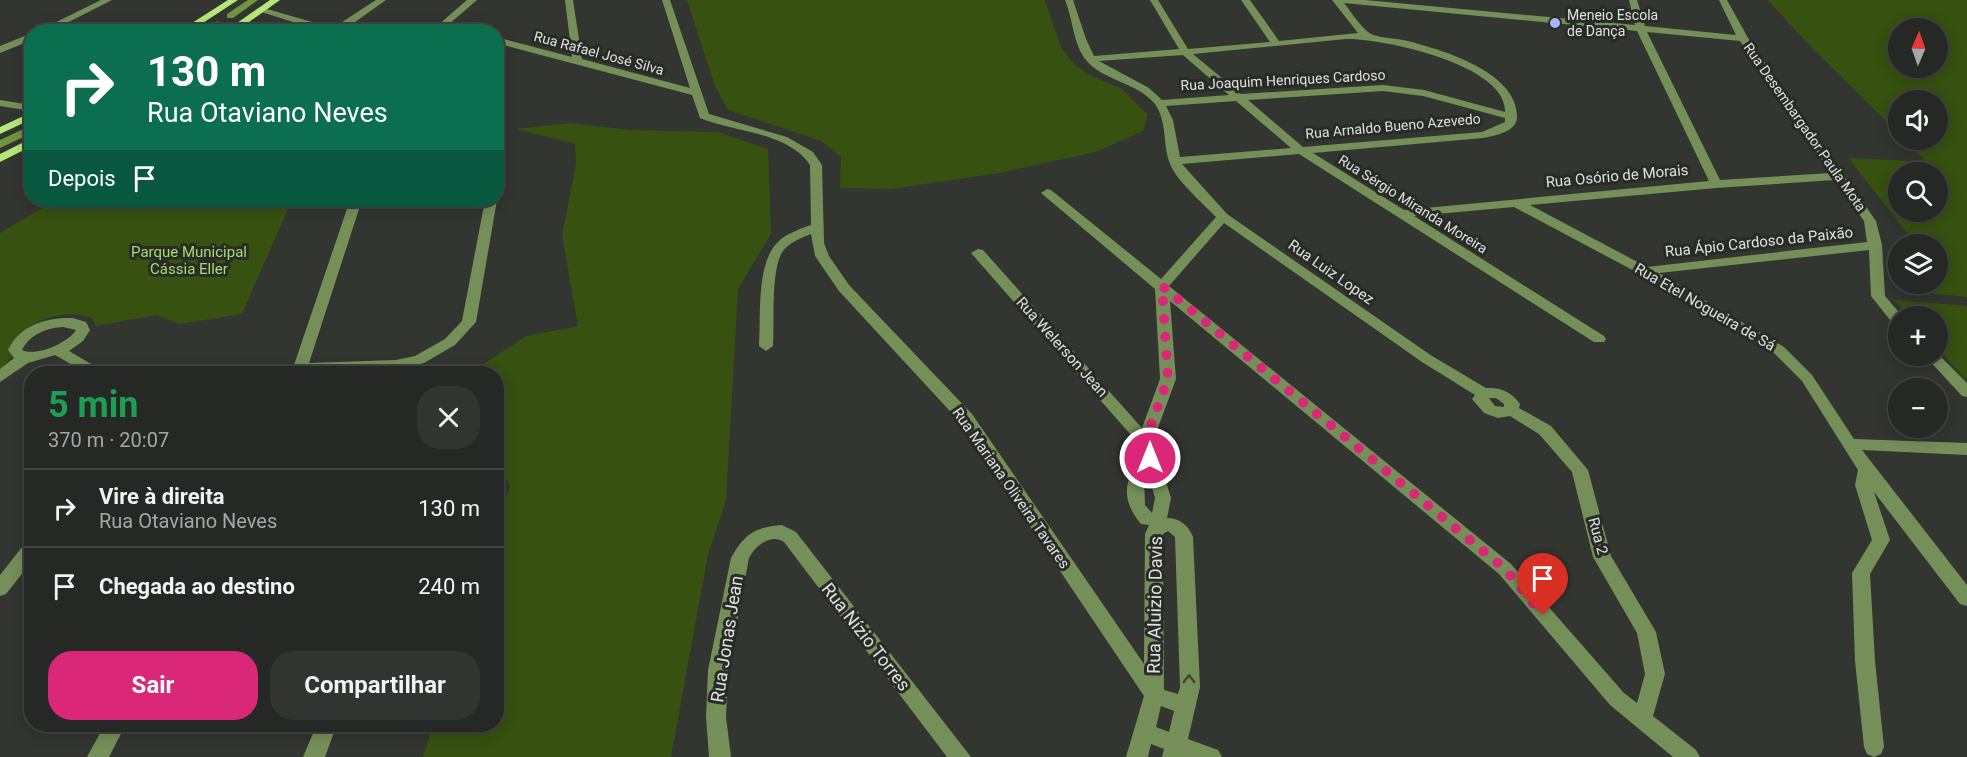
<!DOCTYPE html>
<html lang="pt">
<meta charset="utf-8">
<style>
:root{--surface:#262825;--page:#323432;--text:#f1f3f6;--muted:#a4a6a7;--line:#424442;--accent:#db2777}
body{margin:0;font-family:Roboto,sans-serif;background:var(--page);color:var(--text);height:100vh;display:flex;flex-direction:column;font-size:22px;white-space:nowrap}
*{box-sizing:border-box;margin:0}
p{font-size:20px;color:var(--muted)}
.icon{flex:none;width:33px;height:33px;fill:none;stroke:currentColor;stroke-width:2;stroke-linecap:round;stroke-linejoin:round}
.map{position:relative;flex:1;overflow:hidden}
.side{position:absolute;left:24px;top:366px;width:480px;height:366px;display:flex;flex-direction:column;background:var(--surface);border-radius:24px;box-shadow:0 3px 15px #0003,0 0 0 2px var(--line)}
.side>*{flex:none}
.top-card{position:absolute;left:24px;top:24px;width:480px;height:183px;border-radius:24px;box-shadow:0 3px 15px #0003,0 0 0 2px var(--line);background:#0b6e4f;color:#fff;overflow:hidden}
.needle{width:39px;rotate:2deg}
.buttons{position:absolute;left:1888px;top:18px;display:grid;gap:12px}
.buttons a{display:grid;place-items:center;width:60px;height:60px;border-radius:50%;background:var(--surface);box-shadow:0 3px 15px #0003,0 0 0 2px var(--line);font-size:30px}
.pin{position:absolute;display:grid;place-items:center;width:51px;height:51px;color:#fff;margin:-62px -26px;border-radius:50% 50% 50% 0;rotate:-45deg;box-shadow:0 0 6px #0007}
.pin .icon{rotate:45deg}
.me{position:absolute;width:66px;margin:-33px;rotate:0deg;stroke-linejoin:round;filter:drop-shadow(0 0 4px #0008)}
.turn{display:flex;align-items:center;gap:21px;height:126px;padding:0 24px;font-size:27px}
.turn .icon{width:78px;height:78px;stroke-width:2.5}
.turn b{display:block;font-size:42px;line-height:51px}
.then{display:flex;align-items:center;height:57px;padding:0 24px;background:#0003;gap:12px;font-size:22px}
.round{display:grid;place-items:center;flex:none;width:63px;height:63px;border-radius:24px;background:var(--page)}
.headline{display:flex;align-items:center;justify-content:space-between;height:102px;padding:0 24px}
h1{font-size:36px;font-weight:700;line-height:45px;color:#1e9e55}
.cta{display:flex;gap:12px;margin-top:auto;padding:12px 24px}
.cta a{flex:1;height:69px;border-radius:24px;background:var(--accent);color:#fff;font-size:24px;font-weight:700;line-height:69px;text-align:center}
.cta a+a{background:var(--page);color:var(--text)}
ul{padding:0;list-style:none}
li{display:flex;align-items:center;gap:18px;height:78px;padding:0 24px;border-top:2px solid var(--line)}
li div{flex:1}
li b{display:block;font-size:22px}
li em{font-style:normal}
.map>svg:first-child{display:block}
.green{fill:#365110;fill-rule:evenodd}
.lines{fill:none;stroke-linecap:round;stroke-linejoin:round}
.canal{fill:#6f9540;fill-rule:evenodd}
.minor{fill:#758f59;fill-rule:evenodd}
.major{fill:#b4e977;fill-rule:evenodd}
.oneway{stroke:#404936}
.route{stroke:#db2777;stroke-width:10;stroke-dasharray:0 18}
.poi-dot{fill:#a9b0fc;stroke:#292b27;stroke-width:2}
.labels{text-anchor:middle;stroke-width:6;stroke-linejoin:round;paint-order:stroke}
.far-poi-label{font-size:14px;fill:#dee0dd;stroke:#292b27;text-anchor:start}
.far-street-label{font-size:14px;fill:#dee0dd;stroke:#292b27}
.street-label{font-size:15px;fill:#dee0dd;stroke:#292b27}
.park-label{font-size:15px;fill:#a8db6b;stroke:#292b27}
.near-street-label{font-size:18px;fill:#dee0dd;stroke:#292b27}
</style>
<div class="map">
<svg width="1967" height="757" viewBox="0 0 1967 757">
<rect width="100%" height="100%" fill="#333531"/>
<g class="green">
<path d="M687,0H1045L1061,47L1074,64L1089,75L1122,89L1148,115L1143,131L1096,152L999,173L891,189L840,188L841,157L821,141L728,110L715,86Z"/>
<path d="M1768,0H1967V297L1910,291L1912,284H1938V244H1916L1848,158L1927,162L1904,140H1938V100H1899V134L1810,46ZM1938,28V68H1899V28ZM1938,172V212H1899V172Z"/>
<path d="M570,123L630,130L718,132L768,149L771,234L738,289L726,501L708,555L671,757H423L433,725L496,724L497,527L510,485L497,468L496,374L470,373L526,336L578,326L562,235L576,164L575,144L516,129Z"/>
<path d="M56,200H292L242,314L180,324L157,315L95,326L93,319C68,306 21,321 10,349L14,353L0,372V233Z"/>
<path d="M1894,300L1967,306V381L1938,349V316H1909Z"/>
</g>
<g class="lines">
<g class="canal">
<path d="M248,0H258L233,18H227V14Z"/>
<path d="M217,21L222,24L211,32H200Z"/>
<path d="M32,125V133L0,148V140Z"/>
</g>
<g class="minor">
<path d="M101,0H112L49,32H36Z"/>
<path d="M376,0H386L341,32H325L255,10L260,7L333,28Z"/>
<path d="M467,0H477L448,25L466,32L443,29L430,32Z"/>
<path d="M565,0H573L582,59L690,88L662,0H670L709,114L787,137L813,152L822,165L824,243L829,256L849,285L972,414L1144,664L1145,534L1149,525L1141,524C1121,500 1123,481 1142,457L1138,443L971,253L978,249L983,250L1142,428L1160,379L1155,289L1041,193L1047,189L1051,190L1161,279L1216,217C1203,203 1174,179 1169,161C1163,144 1167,121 1155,104C1137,82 1103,81 1086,60C1073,44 1073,19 1065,0H1073L1086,39L1094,56L1179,49L1150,0H1158L1188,49L1270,42L1241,0H1250L1279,41L1358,33L1332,0H1365L1635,25L1629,0H1637L1645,26L1736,35L1719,0H1727L1748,38L1876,221L1882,245L1885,296L1902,316H1899V326L1894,325L1871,296L1869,250L1659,273L1784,347L1812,375L1854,439L1967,443V455L1862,450L1967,585V606L1960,604L1874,492L1890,540L1870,574L1875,661L1884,747L1881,754L1874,757L1867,754L1864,747L1855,661L1852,573L1872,540L1855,485L1858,470L1802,381L1774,353L1640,274L1514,207L1414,216L1604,336L1606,339L1604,342H1594L1299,154L1182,164L1227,214L1432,356L1486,388C1501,387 1512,392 1520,404L1519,408L1551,426L1588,470L1611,556L1656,632L1665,674L1653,716L1696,750L1700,757H1673L1610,705L1499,574L1170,301L1176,379L1153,441L1171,498L1167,518C1180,518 1189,526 1193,537L1200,687L1188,739L1218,750L1222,757H1162L1164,749L1151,744L1148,757H1126L1144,696L960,422L839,291L815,256L811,234C801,238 790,242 783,251C770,270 775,323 773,346L766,351L759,346C761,317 756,262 778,242C787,233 800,229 811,225L810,165C788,132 734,132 700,118L692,95L496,43V37L572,57ZM1344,3L1637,31L1709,181L1404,210L1313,153L1483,138C1494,136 1516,132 1517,118C1519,72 1441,49 1403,40C1394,38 1375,38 1368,32C1359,25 1351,12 1344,3ZM1647,32L1740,41L1831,173L1720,180ZM1346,39C1382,38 1508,65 1505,112L1424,90L1383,85L1241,94L1193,54ZM1183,55L1229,95L1162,100L1149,88L1099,61ZM1383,91L1423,96L1505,118V122L1482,132L1303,147L1248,100ZM1236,101L1291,148L1180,157L1173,120L1166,106ZM1835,180L1864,221L1867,242L1647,267L1530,205L1716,188ZM1224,223L1422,362L1475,395L1472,399L1484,413L1498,418L1510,416L1539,434L1572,472L1593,557L1637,633L1645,674L1637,703L1624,693L1511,564L1169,286ZM1489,398H1496L1504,404V407L1495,406ZM1148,473L1155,498L1152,513L1145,505L1144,477ZM1168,531L1175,537L1180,687L1178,694L1164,690L1163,534ZM1161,706L1174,711L1169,732L1156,727Z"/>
<path d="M32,33V40L0,53V46Z"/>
<path d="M0,100L32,105V111L0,106Z"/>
<path d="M496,199L497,200L476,322L455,345L424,363L396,370L275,374L277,371L294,365L350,200H362L309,363L396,360L415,356L445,339L462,321L485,200Z"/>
<path d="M73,318L86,322L90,330L83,341L69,351L108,374H88L55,355L28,363L0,382V369L14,358L8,350C20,325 46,317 73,318ZM63,327L76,330C68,343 36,357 22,350C30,334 47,328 63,327Z"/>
<path d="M1938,354L1967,383V397L1962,396L1925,356H1938Z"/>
<path d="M782,525L796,532L971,757H947L784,542C771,533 755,546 749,558L728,670L726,717L731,757H709L706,717L708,670L731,558C744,534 755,527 782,525Z"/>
<path d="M32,540V561L6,594L0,596V575L26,542Z"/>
<path d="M105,724H126L109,757H87Z"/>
<path d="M317,724H337L325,757H303Z"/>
</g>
<g class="major">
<path d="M228,0H238L189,32H178Z"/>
<path d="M270,0H280L235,32H224Z"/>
<path d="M32,112V119L0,134V127Z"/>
<path d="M32,138V146L0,162V154Z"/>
</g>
</g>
<defs><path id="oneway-chevron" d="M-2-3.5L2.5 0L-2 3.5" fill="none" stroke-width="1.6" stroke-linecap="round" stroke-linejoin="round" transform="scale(1.5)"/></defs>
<use class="oneway" href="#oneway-chevron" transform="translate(1189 679) rotate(-90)"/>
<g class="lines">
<path class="route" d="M1150,458L1145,441L1168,379L1162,286L1505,569L1543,615"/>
</g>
<circle class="poi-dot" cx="1555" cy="23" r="6"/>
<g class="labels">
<g class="far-poi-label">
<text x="1567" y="20">Meneio Escola<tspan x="1567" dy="16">de Dança</tspan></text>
</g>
<g class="far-street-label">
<text transform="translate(599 53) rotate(15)" y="5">Rua Rafael José Silva</text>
<text transform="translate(1283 80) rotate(-3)" y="5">Rua Joaquim Henriques Cardoso</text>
<text transform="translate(1393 126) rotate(-5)" y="5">Rua Arnaldo Bueno Azevedo</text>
<text transform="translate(1805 127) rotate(55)" y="5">Rua Desembargador Paula Mota</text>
<text transform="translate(1413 204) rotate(32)" y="5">Rua Sérgio Miranda Moreira</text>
</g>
<g class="street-label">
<text transform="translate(1617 176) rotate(-5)" y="5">Rua Osório de Morais</text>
<text transform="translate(1759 242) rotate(-6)" y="5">Rua Ápio Cardoso da Paixão</text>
<text transform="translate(1331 272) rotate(35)" y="5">Rua Luiz Lopez</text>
<text transform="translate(1705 307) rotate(30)" y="5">Rua Etel Nogueira de Sá</text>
<text transform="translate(1062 347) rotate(48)" y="5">Rua Welerson Jean</text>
<text transform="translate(1011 488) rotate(55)" y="5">Rua Mariana Oliveira Tavares</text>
<text transform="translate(1598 536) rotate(75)" y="5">Rua 2</text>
</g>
<g class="park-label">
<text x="189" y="257">Parque Municipal<tspan x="189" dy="17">Cássia Eller</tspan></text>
</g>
<g class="near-street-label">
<text transform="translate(1155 605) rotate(-89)" y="6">Rua Aluizio Davis</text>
<text transform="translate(866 637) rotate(52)" y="6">Rua Nízio Torres</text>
<text transform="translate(727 639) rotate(-81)" y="6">Rua Jonas Jean</text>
</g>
</g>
</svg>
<div class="buttons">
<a><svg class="needle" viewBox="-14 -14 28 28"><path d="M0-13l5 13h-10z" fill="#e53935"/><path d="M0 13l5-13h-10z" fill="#a4a6a7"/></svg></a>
<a><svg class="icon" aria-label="sound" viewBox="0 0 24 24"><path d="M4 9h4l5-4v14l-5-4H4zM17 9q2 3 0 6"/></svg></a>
<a><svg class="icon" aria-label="search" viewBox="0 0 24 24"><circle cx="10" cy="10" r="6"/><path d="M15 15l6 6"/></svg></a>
<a><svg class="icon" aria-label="layers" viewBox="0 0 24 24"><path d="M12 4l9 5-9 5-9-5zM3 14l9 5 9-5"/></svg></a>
<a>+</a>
<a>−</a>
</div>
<div class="pin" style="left:1543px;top:615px;background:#d93025"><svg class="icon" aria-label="arrive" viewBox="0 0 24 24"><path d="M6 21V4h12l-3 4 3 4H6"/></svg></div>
<svg class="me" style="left:1150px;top:458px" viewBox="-20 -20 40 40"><circle r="17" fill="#db2777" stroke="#fff" stroke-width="3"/><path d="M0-11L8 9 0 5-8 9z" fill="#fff"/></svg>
<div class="top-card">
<div class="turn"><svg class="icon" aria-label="right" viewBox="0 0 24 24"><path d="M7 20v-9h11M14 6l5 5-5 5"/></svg><div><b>130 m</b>Rua Otaviano Neves</div></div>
<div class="then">Depois<svg class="icon" aria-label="arrive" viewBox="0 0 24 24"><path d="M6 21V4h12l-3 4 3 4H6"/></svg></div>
</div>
<section class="side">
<div class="headline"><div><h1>5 min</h1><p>370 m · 20:07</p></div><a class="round"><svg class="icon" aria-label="close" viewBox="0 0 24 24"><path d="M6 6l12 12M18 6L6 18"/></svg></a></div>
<ul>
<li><svg class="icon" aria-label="right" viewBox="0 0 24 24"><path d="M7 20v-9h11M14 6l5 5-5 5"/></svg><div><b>Vire à direita</b><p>Rua Otaviano Neves</p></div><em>130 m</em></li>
<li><svg class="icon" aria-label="arrive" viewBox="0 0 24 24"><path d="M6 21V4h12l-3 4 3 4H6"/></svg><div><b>Chegada ao destino</b></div><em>240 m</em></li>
</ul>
<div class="cta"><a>Sair</a><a>Compartilhar</a></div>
</section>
</div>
